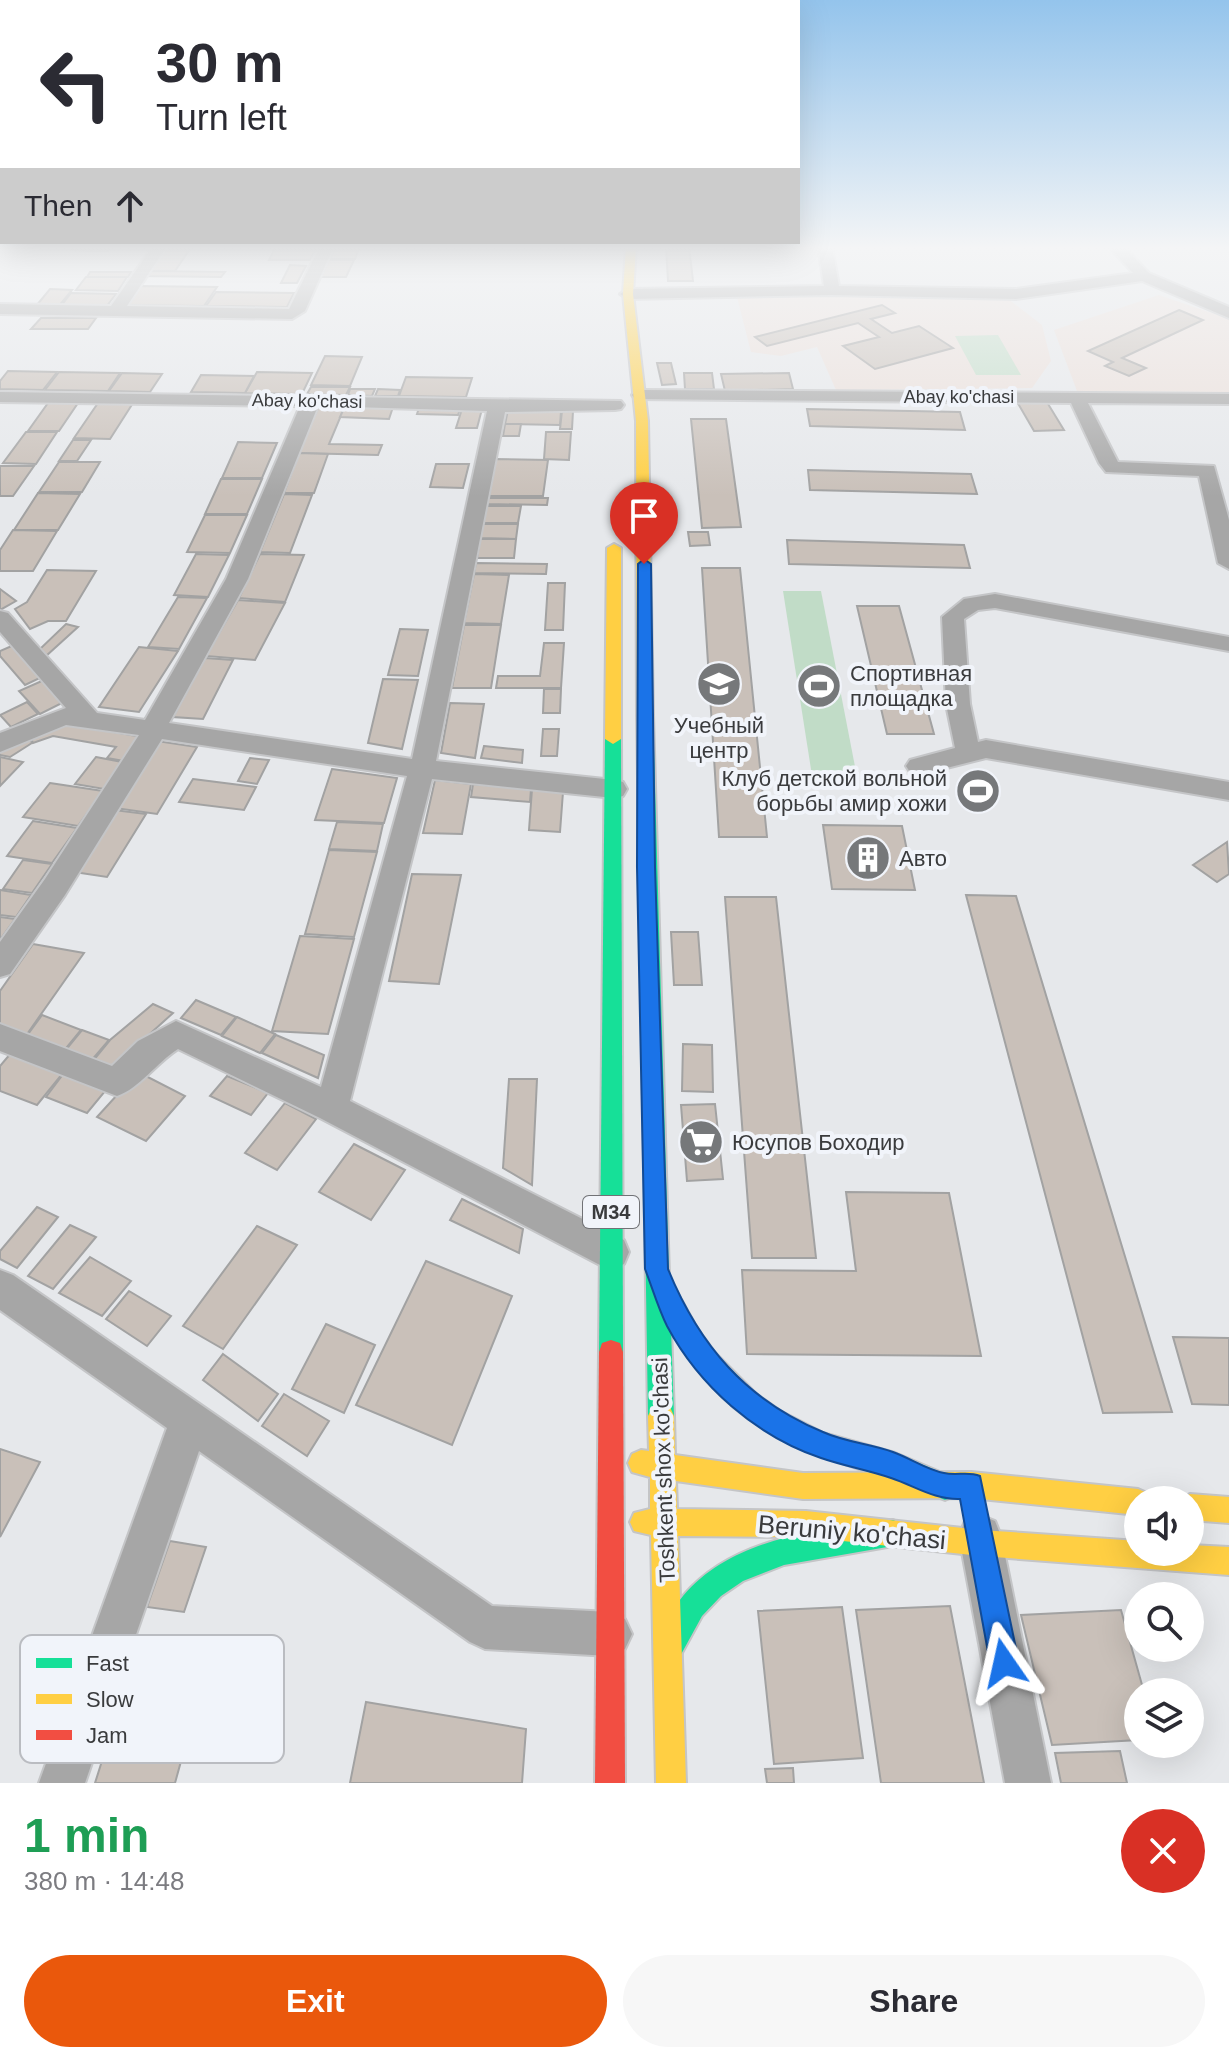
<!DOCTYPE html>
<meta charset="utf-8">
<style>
:root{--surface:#fff;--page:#f7f7f7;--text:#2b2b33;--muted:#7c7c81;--accent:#ea580c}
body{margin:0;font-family:Helvetica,sans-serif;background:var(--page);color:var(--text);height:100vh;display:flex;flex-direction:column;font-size:30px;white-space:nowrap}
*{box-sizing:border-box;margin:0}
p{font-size:26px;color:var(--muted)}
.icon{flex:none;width:44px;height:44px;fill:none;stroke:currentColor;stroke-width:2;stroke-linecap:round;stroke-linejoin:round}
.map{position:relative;height:1783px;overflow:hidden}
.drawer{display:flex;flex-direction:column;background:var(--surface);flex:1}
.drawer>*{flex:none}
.guide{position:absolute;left:0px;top:0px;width:800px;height:244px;box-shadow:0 8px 32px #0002;background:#fff;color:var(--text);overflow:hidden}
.tools{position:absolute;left:1124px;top:1486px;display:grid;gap:16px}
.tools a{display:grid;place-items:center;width:80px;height:80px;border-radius:50%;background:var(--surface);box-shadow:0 8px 32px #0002;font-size:40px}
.pin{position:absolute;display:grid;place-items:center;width:68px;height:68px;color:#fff;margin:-82px -34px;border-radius:50% 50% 50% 0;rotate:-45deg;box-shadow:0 0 8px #0007}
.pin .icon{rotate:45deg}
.me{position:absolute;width:88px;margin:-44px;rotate:349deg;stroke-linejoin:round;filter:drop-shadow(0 0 6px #0008)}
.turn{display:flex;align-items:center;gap:28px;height:168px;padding:0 24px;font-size:36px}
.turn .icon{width:104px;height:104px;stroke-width:2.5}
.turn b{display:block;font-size:56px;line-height:68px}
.then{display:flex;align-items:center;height:76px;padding:0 24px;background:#0003;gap:16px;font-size:30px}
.round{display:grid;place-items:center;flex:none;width:84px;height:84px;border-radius:42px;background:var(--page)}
.headline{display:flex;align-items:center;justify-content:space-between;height:136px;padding:0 24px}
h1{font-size:48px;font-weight:800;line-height:60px;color:#1e9e55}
.button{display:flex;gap:16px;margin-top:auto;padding:16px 24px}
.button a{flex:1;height:92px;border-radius:48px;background:var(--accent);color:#fff;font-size:32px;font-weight:800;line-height:92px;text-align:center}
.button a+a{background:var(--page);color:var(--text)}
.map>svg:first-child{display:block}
.education{fill:#ebdfda}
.green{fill:#c1dcc7}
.building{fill:#c9c0b9;stroke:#a2a2a2;stroke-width:2}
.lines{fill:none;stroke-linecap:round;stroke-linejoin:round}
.street-casing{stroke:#c4c5c7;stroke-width:4}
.fast-casing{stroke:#c4c5c7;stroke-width:4}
.slow-casing{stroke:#c4c5c7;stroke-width:4}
.jam-casing{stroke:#c4c5c7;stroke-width:4}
.street{fill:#a6a6a6;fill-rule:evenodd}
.fast{fill:#16e098;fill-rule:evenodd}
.slow{fill:#ffcf43;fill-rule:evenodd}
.jam{fill:#f24e42;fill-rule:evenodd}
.route{fill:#1a73e8;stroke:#114b97;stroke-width:2}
.labels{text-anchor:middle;stroke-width:8;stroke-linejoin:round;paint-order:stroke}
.far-street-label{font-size:18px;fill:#3a3b3d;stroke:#f1f4fa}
.shield{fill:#f1f4fa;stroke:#717276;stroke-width:2}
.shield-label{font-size:20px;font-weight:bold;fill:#3a3b3d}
.poi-label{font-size:22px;fill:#3a3b3d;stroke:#f1f4fa;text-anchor:start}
.street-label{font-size:22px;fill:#3a3b3d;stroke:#f1f4fa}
.near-street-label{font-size:26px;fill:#3a3b3d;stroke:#f1f4fa}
.key{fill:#f1f4fa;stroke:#babcc1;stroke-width:2}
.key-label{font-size:22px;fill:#3a3b3d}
</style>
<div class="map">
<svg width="1229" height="1783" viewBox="0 0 1229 1783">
<rect width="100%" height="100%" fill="#e6e8eb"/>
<g class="education">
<path d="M991,295L1007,298L1042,325L1051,361L1032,388L836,390L817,347L781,356L751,352L737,297Z"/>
<path d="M1159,295L1229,319V392L1077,391L1054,330Z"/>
</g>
<g class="green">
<path d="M998,335L1021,375H976L955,336Z"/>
<path d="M783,591H821L858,782H813Z"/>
</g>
<g class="building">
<path d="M74,246H112L108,251L71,250Z"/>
<path d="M167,246H192L175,271H150Z"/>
<path d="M276,246H317L310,260H269Z"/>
<path d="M336,246H360L355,259H330Z"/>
<path d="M666,246H689L693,281H668Z"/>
<path d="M329,260H354L346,277H321Z"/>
<path d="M290,265L306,266L297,283H281Z"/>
<path d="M150,271L225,272L221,277L146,276Z"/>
<path d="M90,272H131L128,277H87Z"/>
<path d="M86,277H127L118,291L76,290Z"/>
<path d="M139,286L217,287L204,306L126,305Z"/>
<path d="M50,289L72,290L59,306H36Z"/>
<path d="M216,292L294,293L287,307L206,306Z"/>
<path d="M71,293L116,294L106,307L61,306Z"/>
<path d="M882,305L895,313L871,319L892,333L919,326L953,348L875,369L843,346L879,337L858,323L767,346L755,337Z"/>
<path d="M1179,310L1203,320L1122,358L1146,368L1129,376L1105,366L1113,362L1088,351Z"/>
<path d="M41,318H96L88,329H31Z"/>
<path d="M325,356L362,357L350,386L311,385Z"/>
<path d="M657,363H671L676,384L662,385Z"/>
<path d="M8,371L57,372L43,390L0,389V381Z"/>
<path d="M59,372L120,373L108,391L45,390Z"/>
<path d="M257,372L312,373L302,394L245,393Z"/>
<path d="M122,373L162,374L150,392L109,391Z"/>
<path d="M684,373H712L714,389H685Z"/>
<path d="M789,373L793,389L725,391L721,374Z"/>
<path d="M201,375L254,376L245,393L191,392Z"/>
<path d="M406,377L472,378L466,397L399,396Z"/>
<path d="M311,387H350L346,395L307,394Z"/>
<path d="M350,389H375L372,396L348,395Z"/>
<path d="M378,389L400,390L398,396H375Z"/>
<path d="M1045,399L1064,430L1034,431L1016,400Z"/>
<path d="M48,403H78L59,431H28Z"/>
<path d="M98,403H133L110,439L74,438Z"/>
<path d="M319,406H345L329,444L382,445L378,455L298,453Z"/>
<path d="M345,406L393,407L389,419L340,417Z"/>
<path d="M419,408L460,409L458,415L417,414Z"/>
<path d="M462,409H482L477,428H456Z"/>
<path d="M807,409L960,412L965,430L810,426Z"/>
<path d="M508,410L561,411L560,425L505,424Z"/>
<path d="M562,411H573L572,429H560Z"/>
<path d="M691,419H726L741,527L702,528Z"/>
<path d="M505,424H521L519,436H503Z"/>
<path d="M26,432H57L36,464L3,463Z"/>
<path d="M546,432H571L569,460L544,459Z"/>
<path d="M73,440H91L77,461H59Z"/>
<path d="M238,442L277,443L262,478H222Z"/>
<path d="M299,453L328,454L314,493H284Z"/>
<path d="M494,459L548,460L543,496H487Z"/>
<path d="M59,462H100L82,492H39Z"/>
<path d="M436,464H469L463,488L430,487Z"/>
<path d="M0,466H34L13,496H0Z"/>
<path d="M808,470L971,474L977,494L810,490Z"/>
<path d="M221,479H262L247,514H205Z"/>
<path d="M38,493L80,494L58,530H14Z"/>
<path d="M284,494L312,495L290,553L260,552Z"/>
<path d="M487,498H548L547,505L486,504Z"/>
<path d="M486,506H521L518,523H483Z"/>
<path d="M205,515H247L230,553L187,552Z"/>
<path d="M483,524H518L516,539L480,538Z"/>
<path d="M13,530L57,531L33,571H0V550Z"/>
<path d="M688,532H708L710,545L690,546Z"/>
<path d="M480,539H516L514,558H477Z"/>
<path d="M787,540L964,545L970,568L789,564Z"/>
<path d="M196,554L229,555L208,597L174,595Z"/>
<path d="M260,554L304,555L285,602L239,598Z"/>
<path d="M476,563L547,564L546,574L474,573Z"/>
<path d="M702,568H740L767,837H719Z"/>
<path d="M47,570L96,571L66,621H48L30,629L15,609L27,602Z"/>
<path d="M474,574L509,575L501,624L464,623Z"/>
<path d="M548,583H565L563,630H545Z"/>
<path d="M0,589L16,601L0,610Z"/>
<path d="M178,597L207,598L179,649L148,647Z"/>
<path d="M238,600L285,603L255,660L206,656Z"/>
<path d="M857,606H899L934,734H887Z"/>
<path d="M66,624L78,627L46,656L40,649Z"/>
<path d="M464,625H501L491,688H452Z"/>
<path d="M400,629L428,630L418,676L388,675Z"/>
<path d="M544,643H564L561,688H496L498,676H540Z"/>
<path d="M14,645L42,677L25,685L0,656V651Z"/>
<path d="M139,647L178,651L139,712L99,707Z"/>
<path d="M205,658L233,660L203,719L173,717Z"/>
<path d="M383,679L418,680L402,749L368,743Z"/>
<path d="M44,680L64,702L40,714L19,691Z"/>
<path d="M544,689H561L560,713H543Z"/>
<path d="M27,702L38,714L11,727L0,715Z"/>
<path d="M450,703L484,704L475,758L441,753Z"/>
<path d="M58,722L142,737L124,761L107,758L116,747L53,736L33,743L29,732Z"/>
<path d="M543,729H559L557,756H541Z"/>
<path d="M27,733L32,743L10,757L0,755V748Z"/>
<path d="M157,741L197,747L157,814L115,808Z"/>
<path d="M484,746L523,750L522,763L481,758Z"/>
<path d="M0,757L23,762L0,786Z"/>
<path d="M96,757L122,762L104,789L75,784Z"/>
<path d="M250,758L269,760L257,784L238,781Z"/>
<path d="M332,769L397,778L384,823L315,820Z"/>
<path d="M193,779L256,787L244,810L179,802Z"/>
<path d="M435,780L471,784L462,834L423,833Z"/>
<path d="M50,783L103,791L78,826L23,817Z"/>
<path d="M473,784L531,789L530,802L471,797Z"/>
<path d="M532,789L563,792L560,832L529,830Z"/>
<path d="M114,810L146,814L107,877L74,872Z"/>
<path d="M33,821L77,828L52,863L7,856Z"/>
<path d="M337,822L383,824L377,851L329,849Z"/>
<path d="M823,825L902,826L915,890L832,889Z"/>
<path d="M1227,842L1229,874L1217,882L1193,865Z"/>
<path d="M329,850L377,852L354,937L305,934Z"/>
<path d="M23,860L52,864L32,893L3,889Z"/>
<path d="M412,874L461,875L439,984L389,981Z"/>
<path d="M0,890L31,895L16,917L0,915Z"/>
<path d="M966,895L1016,896L1172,1412L1103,1413Z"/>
<path d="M725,897H776L816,1258H752Z"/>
<path d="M0,917L15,919L0,940Z"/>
<path d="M671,932H698L702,985H674Z"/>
<path d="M300,936L354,939L328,1034L272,1031Z"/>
<path d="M33,944L84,953L25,1037L0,1027V991Z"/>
<path d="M196,1000L236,1017L221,1035L181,1018Z"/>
<path d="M153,1004L173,1013L111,1069L92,1062L110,1040Z"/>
<path d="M42,1015L81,1030L63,1052L26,1037Z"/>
<path d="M237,1017L275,1034L260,1053L222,1036Z"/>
<path d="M82,1030L109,1040L91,1061L64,1052Z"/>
<path d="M276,1035L324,1055L318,1078L262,1053Z"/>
<path d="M683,1044L712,1045L713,1092L682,1091Z"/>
<path d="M11,1053L63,1073L37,1105L0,1091V1066Z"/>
<path d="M138,1072L185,1096L146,1141L97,1117Z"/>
<path d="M64,1073L106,1090L87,1113L46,1097Z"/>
<path d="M227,1076L268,1093L251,1115L210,1096Z"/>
<path d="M509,1079H537L532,1185L503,1168Z"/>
<path d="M285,1103L316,1119L277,1170L245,1153Z"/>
<path d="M715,1104L723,1179L687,1181L681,1105Z"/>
<path d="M354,1144L405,1170L371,1220L319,1192Z"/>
<path d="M846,1192L949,1193L981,1356L747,1354L742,1270L856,1271Z"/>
<path d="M462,1199L523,1229L519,1253L450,1220Z"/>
<path d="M37,1207L58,1217L17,1268L0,1259V1251Z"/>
<path d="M70,1225L96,1237L53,1289L28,1276Z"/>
<path d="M257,1226L297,1245L223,1349L183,1326Z"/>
<path d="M90,1257L131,1281L102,1316L59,1293Z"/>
<path d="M426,1261L512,1296L452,1445L356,1405Z"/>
<path d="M129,1291L171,1316L147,1346L106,1319Z"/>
<path d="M326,1324L375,1345L344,1413L292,1389Z"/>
<path d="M1173,1337L1229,1338V1405L1192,1404Z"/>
<path d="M223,1354L278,1394L258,1421L203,1380Z"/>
<path d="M284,1394L329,1421L307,1456L262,1426Z"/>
<path d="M0,1449L40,1462L0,1537Z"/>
<path d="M170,1541L206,1547L184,1612L147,1607Z"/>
<path d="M950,1606L984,1783H881L856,1610Z"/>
<path d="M842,1607L863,1758L774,1764L758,1611Z"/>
<path d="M1121,1610L1144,1692H1138V1740L1052,1745L1021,1615Z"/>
<path d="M128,1679L201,1689L175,1783H95Z"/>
<path d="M366,1702L526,1729L522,1783H350Z"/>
<path d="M1120,1751L1127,1783H1061L1055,1753Z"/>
<path d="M793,1768L794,1783H767L765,1769Z"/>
</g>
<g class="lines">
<g class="street-casing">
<g id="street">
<path d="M153,246H167L127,306L289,309L320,246H334L305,311L292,319L0,314V304L111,306Z"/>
<path d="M818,246H832L839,286L1016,289L1133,273L1108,246H1123L1149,273L1229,307V318L1142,281L1016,299L832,295L628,299L620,294L628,289L824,286Z"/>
<path d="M641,390L1229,394V404L1088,403L1118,462L1214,466L1229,520V569L1218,563L1199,476L1106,472L1099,463L1071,403L635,399L632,395L635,391Z"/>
<path d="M0,392L621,401L624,405L621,409L615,410L505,412L436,761L614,780L623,782L627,789L623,796L614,798L432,779L350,1101L624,1240L629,1252L624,1264L611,1270L598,1264L320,1118L178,1049C156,1063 140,1088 117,1096L0,1051V1024L112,1066L138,1041L176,1021L321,1087L407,776L162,739L65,895L10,974L0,977V942L45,879L139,735L66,725L0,752V733L66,708L0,632V611L8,613L97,713L145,720L226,579L300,406L0,402ZM318,406L487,411L412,759L169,723L248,579Z"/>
<path d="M995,594L1229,637V651L995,608L978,610L964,619L970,704L978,742L986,740L1229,782V800L986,758L919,775L910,772L906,766L910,760L955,748L946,704L942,617L964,599Z"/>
<path d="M0,1270L13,1275L492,1606L610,1612L625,1619L632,1634L625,1649L610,1656L485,1649L470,1642L199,1451L85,1783H39L167,1428L0,1310Z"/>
<path d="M980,1515L995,1521L1001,1536L1051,1783H1005L959,1536L965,1521Z"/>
</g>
</g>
<g class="fast-casing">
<g id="fast">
<path d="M645,710L653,715L669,1278L698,1330L715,1353L756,1394L780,1411L823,1433L895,1453L954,1478L958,1487L954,1496L945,1500C827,1451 741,1453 671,1329L674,1416L670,1425L661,1429L652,1425L648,1416L637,715Z"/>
<path d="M613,734L621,739L623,1352L620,1361L611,1364L602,1361L599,1352L605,739Z"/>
<path d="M893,1520L902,1524L906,1533L902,1542L893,1546L784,1565L743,1581L721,1596L702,1616L678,1660L668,1664L658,1660L654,1650C661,1632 670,1611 683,1596C734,1536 820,1530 893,1520Z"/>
</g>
</g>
<g class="slow-casing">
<g id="slow">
<path d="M626,246H636L633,294L648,421L653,715L645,720L637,715L636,421L623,294Z"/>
<path d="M614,544L621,548V739L613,744L605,739L607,548Z"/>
<path d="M661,1403L670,1407L674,1416L675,1455L803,1473L971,1472L1138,1489L1147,1493L1150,1500H1138V1515L971,1498L803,1499L676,1481L677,1509L806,1511L981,1530L1138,1541V1552H1190V1545L1229,1547V1575L981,1556L806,1537L678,1536L686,1783H656L651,1535L634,1531L630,1522L634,1513L650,1509V1477L632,1472L628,1463L632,1454L641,1450L649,1451L648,1416L652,1407Z"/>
<path d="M1190,1494L1229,1497V1523L1190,1520V1500H1180Z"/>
</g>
</g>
<g class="jam-casing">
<path id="jam" d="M611,1340L620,1343L623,1352L625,1783H595L599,1352L602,1343Z"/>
</g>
<use href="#street" class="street"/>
<use href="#fast" class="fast"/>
<use href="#slow" class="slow"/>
<use href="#jam" class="jam"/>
</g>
<linearGradient id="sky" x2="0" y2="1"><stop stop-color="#94c4ec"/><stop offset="0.5" stop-color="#f4f5f6"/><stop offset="1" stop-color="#f4f5f6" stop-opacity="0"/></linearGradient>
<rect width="1229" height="496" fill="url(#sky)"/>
<path class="route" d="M644,559L651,564L655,867L668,1269C699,1345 746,1400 823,1432C845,1442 871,1444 893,1452C910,1458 927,1470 944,1473C957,1476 968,1471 980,1476L1019,1663L1015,1673L1004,1677L994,1673L990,1663L960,1499C935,1500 915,1486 891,1478C868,1470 844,1466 821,1458C756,1436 699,1386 667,1326C658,1308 652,1287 645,1269L637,867L638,564Z"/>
<defs>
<g id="school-disc" transform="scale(2.3)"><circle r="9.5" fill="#76787a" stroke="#f1f4fa"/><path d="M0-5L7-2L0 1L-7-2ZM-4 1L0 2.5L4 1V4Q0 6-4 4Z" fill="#fff"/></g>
<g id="stadium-disc" transform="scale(2.3)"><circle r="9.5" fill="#76787a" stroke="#f1f4fa"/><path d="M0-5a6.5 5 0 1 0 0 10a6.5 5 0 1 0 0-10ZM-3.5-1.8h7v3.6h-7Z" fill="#fff"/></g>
<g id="building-disc" transform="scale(2.3)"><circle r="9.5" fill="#76787a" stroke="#f1f4fa"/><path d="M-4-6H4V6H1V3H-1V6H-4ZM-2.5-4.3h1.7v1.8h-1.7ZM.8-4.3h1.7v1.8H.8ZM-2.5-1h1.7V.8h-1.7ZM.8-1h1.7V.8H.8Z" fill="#fff"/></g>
<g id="supermarket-disc" transform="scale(2.3)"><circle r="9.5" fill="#76787a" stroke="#f1f4fa"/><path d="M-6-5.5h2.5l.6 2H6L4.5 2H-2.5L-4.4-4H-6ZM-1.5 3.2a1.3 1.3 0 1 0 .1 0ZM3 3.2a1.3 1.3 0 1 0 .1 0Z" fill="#fff"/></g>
</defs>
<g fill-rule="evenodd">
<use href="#school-disc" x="719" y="684"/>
<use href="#stadium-disc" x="819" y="686"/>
<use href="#stadium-disc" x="978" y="791"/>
<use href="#building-disc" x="868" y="858"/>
<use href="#supermarket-disc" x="701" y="1142"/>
</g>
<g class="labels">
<g class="far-street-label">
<text x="959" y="403">Abay ko'chasi</text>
<text transform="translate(307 401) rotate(1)" y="6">Abay ko'chasi</text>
</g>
<rect class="shield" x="583" y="1196" width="56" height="32" rx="6"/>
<g class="shield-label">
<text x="611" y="1219">M34</text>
</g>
<g class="poi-label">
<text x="850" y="681">Спортивная<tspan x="850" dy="25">площадка</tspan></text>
<text x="719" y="733" text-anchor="middle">Учебный<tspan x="719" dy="25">центр</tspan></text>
<text x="947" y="786" text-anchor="end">Клуб детской вольной<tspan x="947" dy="25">борьбы амир хожи</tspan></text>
<text x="899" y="866">Авто</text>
<text x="732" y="1150">Юсупов Боходир</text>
</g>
<g class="street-label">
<text transform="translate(663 1470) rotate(-92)" y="8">Toshkent shox ko'chasi</text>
</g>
<g class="near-street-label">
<text transform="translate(852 1532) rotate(5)" y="9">Beruniy ko'chasi</text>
</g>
</g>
<rect x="20" y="1635" width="264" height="128" rx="12" class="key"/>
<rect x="36" y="1658" width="36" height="10" fill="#16e098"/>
<rect x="36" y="1694" width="36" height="10" fill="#ffcf43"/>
<rect x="36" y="1730" width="36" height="10" fill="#f24e42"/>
<g class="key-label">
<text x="86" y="1671">Fast</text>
<text x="86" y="1707">Slow</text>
<text x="86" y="1743">Jam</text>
</g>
</svg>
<div class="tools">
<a><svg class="icon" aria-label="sound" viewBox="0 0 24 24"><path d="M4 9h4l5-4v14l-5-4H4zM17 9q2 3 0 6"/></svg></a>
<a><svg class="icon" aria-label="search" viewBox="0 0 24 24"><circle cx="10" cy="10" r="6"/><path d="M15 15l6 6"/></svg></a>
<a><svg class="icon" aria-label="layers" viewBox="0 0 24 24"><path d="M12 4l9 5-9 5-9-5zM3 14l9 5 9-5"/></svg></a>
</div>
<div class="pin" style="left:644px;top:564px;background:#d93025"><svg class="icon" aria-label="arrive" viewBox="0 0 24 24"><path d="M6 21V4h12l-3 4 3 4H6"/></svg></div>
<svg class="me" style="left:1004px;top:1663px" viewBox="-20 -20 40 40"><path d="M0-17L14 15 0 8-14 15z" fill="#1a73e8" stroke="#fff" stroke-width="4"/></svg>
<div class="guide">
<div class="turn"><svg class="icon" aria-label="left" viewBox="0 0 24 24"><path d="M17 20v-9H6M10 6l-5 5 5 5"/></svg><div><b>30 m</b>Turn left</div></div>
<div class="then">Then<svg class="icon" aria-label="ahead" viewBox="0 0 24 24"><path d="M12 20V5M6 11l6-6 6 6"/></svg></div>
</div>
</div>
<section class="drawer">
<div class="headline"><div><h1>1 min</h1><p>380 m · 14:48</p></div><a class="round" style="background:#d93025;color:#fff"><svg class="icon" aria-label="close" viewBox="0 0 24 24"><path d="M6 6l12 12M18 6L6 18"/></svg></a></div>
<div class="button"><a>Exit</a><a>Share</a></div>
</section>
